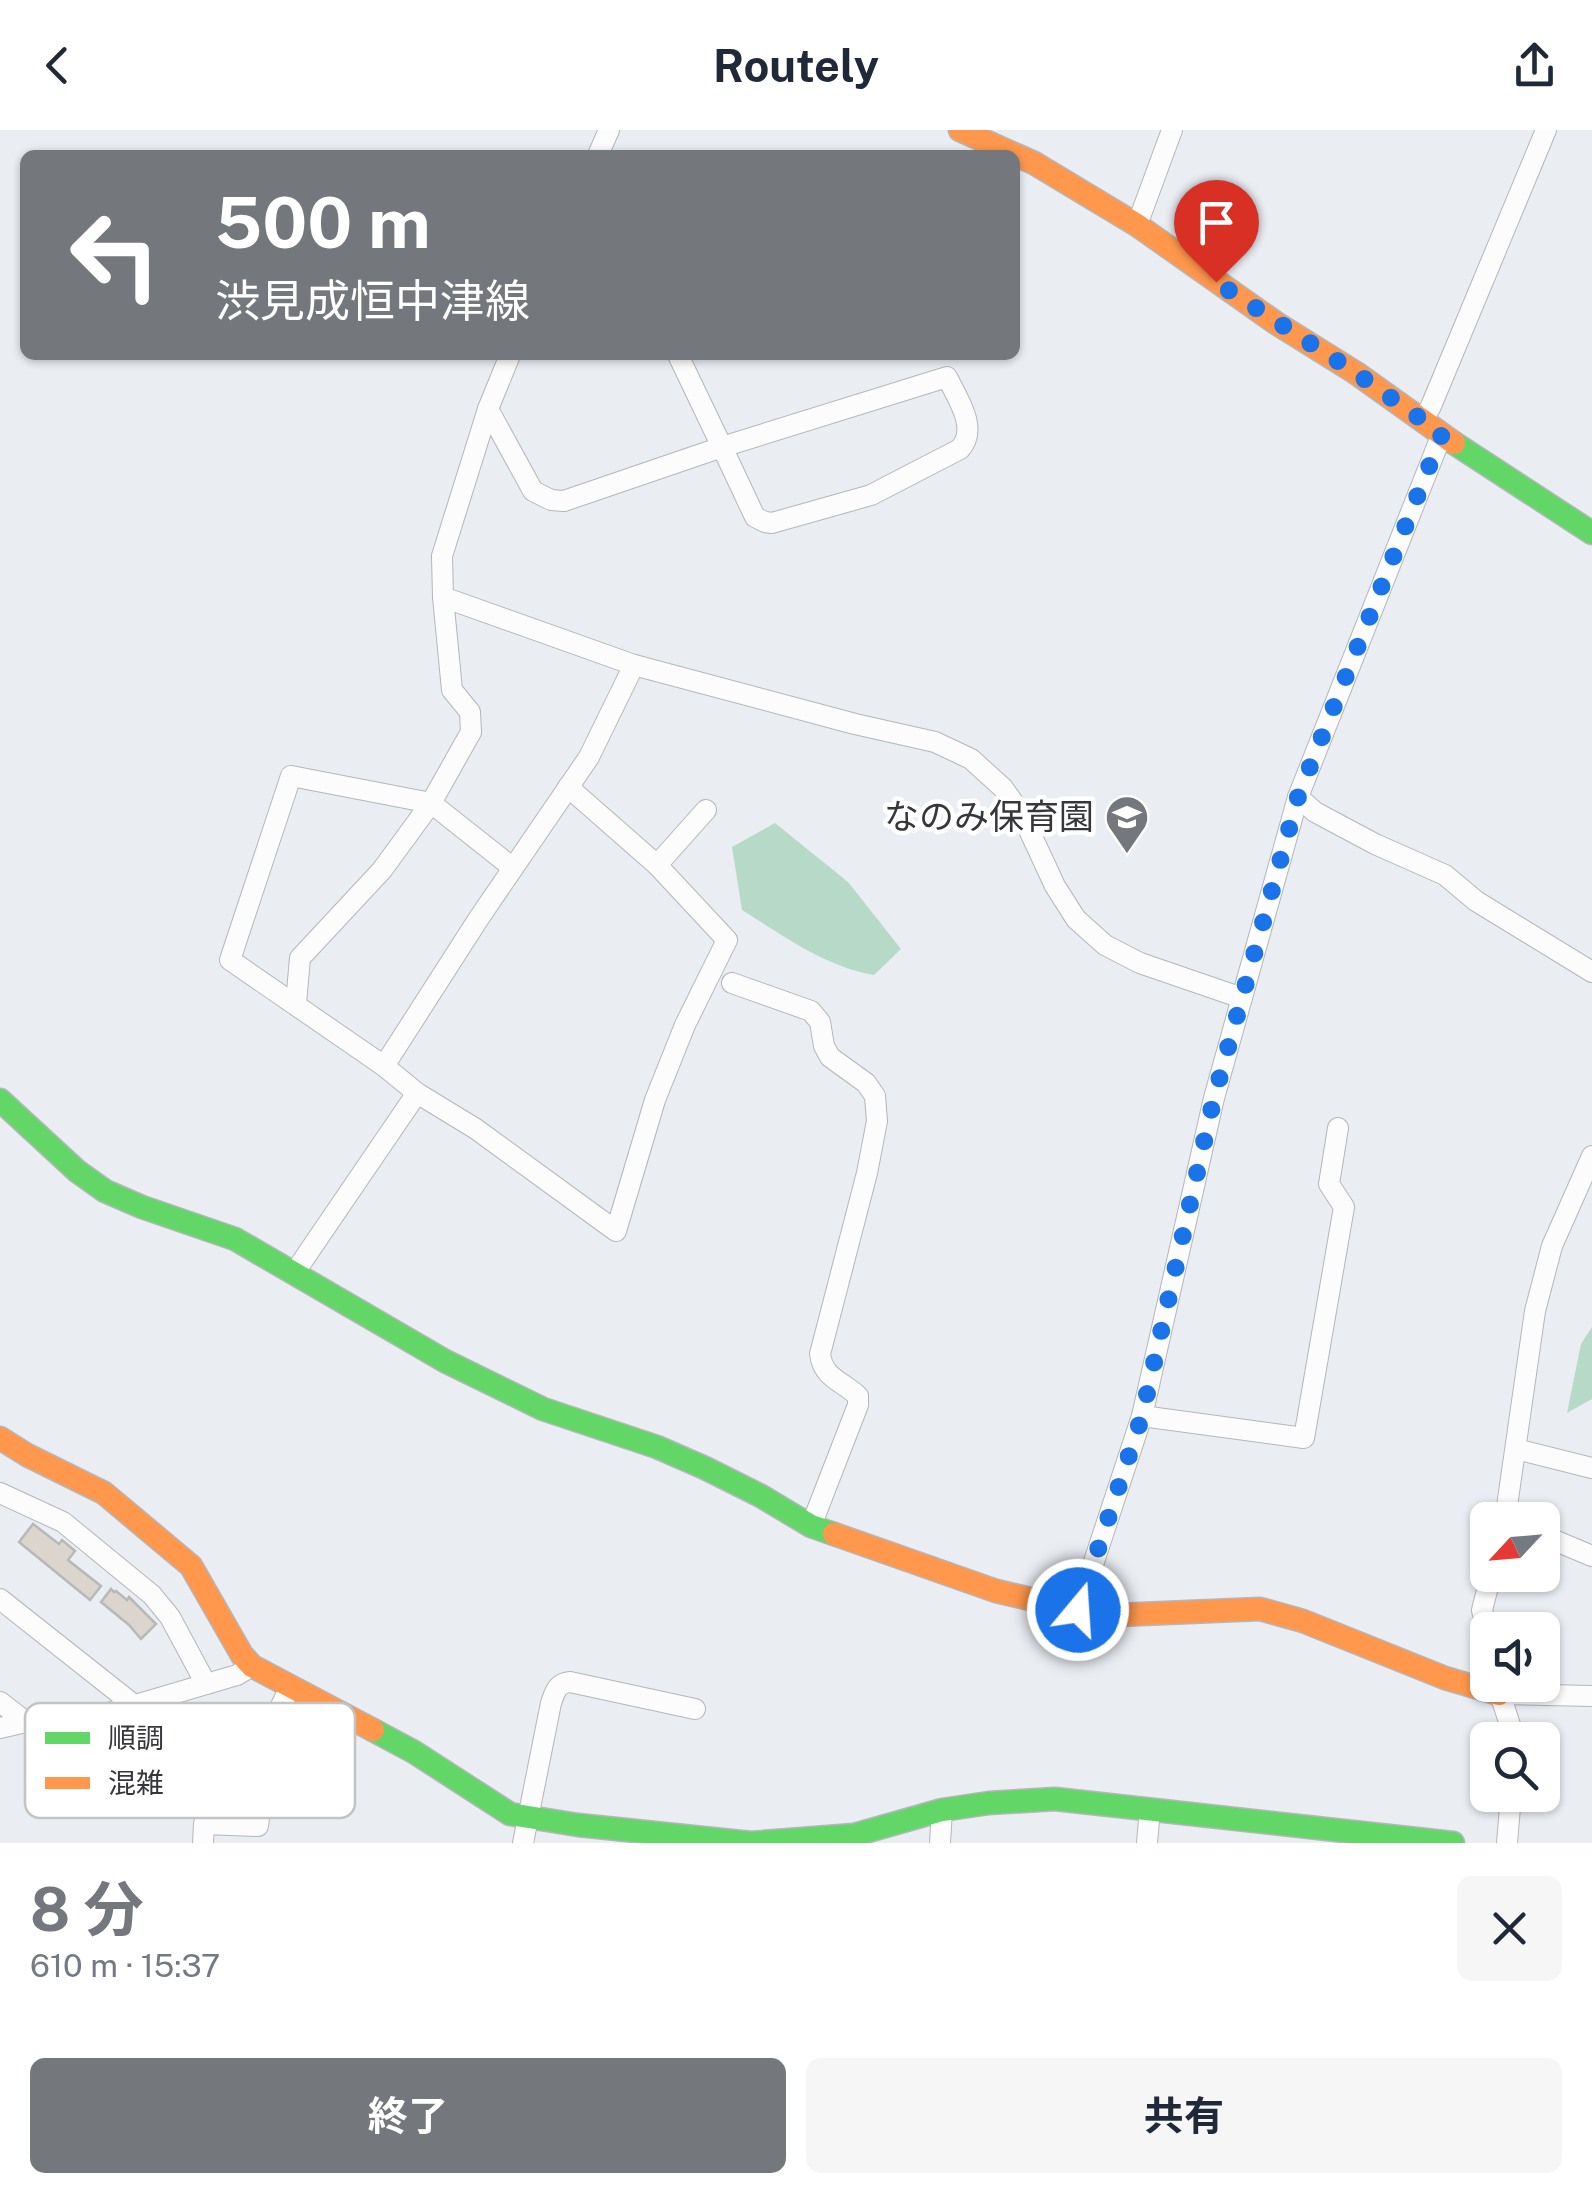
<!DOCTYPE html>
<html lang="ja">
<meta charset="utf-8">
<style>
:root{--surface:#fff;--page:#f6f6f7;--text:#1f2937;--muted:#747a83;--accent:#74777b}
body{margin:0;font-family:"Public Sans","Noto Sans JP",sans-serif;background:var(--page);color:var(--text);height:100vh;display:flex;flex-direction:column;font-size:38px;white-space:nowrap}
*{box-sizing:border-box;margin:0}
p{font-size:32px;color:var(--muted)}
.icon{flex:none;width:55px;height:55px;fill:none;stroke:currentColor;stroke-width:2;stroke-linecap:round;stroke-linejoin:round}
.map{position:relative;height:1713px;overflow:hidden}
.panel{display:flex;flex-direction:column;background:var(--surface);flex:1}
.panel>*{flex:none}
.banner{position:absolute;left:20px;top:20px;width:1000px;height:210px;border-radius:15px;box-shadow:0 2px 8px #0004;background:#74777b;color:#fff;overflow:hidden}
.needle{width:65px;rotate:244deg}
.tools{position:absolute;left:1470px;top:1372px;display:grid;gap:20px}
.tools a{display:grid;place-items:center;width:90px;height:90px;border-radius:15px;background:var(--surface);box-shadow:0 2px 8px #0004;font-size:50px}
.pin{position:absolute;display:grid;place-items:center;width:85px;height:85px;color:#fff;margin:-102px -42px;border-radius:50% 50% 50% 0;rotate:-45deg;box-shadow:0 0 10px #0007}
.pin .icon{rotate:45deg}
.me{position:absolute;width:110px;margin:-55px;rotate:18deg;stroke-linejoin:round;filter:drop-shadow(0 0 8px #0008)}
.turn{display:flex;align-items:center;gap:35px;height:210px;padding:0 30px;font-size:45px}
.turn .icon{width:130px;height:130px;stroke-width:2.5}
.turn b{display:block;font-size:70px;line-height:85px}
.round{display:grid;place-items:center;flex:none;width:105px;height:105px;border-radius:15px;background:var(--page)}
.overview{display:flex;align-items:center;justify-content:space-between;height:170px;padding:0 30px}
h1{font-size:60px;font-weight:700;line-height:75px;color:var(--accent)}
.cta{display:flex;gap:20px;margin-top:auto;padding:20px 30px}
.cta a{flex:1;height:115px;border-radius:15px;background:var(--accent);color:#fff;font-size:40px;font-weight:700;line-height:115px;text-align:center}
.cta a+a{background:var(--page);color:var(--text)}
header{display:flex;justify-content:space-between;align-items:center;height:130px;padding:0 30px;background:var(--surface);font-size:45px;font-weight:700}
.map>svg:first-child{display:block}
.forest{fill:#b7d9c8}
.building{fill:#dbd5ce;stroke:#b7b8b8;stroke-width:2.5}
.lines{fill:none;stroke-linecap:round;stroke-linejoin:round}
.street-casing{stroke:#b4b6ba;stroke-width:22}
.fast-casing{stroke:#b4b6ba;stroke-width:25}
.slow-casing{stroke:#b4b6ba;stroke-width:25}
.street{stroke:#fcfcfd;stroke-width:20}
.fast{stroke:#63d668;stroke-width:22}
.slow{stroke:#ff974d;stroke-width:22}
.route{stroke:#1a73e8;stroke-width:18;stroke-dasharray:0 32.4}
.labels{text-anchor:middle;stroke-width:9;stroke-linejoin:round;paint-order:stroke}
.poi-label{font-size:35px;fill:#35373b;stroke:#fff;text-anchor:end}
.key{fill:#fff;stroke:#c2c3c4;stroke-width:2.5}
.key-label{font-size:28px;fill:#35373b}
</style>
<header><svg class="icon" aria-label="back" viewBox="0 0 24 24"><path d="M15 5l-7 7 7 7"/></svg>Routely<svg class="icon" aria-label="share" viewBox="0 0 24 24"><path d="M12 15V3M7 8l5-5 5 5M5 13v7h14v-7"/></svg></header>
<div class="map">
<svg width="1592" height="1713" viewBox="0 0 1592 1713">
<rect width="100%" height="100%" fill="#eaedf2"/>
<g class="forest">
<path d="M775,693L848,752L901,819L874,845C824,836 784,806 742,780L732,717Z"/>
<path d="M1592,1197V1269L1567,1283L1581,1214Z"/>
</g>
<g class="building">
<path d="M33,1394L59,1414L62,1410L75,1421L68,1430L101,1456L90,1470L19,1412Z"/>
<path d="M111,1459L114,1462L116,1461L127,1470L129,1467L156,1494L141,1509L129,1495L101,1472Z"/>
</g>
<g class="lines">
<g class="street-casing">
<g id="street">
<path d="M598,25L609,0"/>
<path d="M1137,95L1172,0"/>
<path d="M947,247C957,268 979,298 960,319L871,365L772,393L765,392L755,387L722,317Z"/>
<path d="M488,279L533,361L551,370L564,371L722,317L678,225"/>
<path d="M1423,290L1431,276L1546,0"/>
<path d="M443,467L634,535L855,594L935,612L971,629L1003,658L1022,685L1055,756L1076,789L1105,815L1140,833L1242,868"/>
<path d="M1298,667L1315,682L1375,714L1445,745L1476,771L1592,842"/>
<path d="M657,735L706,680"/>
<path d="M513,738L431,673L291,646L230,830L384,936L417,963L476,999L616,1101L655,970L685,895L727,810L657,735L568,657"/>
<path d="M732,853L811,881L820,892L824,916L830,927L866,953L875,966L877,991L867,1043L820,1224C823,1248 842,1251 858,1266V1275L811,1396"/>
<path d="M296,873L300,828L382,740L431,673L471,602L470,582L452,560L443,467L442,426L488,279L510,225"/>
<path d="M384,936L479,788L589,627L634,535"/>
<path d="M295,1142L417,963"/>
<path d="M1142,1286L1304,1308L1344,1077L1329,1054L1338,998"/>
<path d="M1516,1319L1592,1338"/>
<path d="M0,1363L63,1392L152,1465L170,1487L206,1554"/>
<path d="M1505,1390L1535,1181L1552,1116L1592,1026"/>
<path d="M1542,1405L1592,1426"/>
<path d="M0,1469L134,1575"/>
<path d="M1078,1480L1142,1286L1214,968L1298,667L1442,304"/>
<path d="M1488,1507L1482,1480L1491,1445"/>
<path d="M1497,1555L1515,1610"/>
<path d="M1499,1564L1592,1566"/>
<path d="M0,1572L26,1592"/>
<path d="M0,1598L26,1592L98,1586L237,1545L252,1536"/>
<path d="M203,1713L204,1694L258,1696L264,1648V1611L290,1557"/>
<path d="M523,1713L551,1573C555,1562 557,1553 570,1552L695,1579"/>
<path d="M940,1713L942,1680"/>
<path d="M1147,1713L1150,1679"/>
<path d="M1507,1713L1511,1665"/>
</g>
</g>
<g class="fast-casing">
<g id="fast">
<path d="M1454,313L1592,403"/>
<path d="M0,970L77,1041L105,1061L142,1077L235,1109L445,1231L543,1279L657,1317L705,1338L761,1366L811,1396L834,1404"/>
<path d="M373,1600L414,1622L510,1684L578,1695L751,1713L854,1705L942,1680L989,1673L1055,1669L1453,1713"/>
</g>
</g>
<g class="slow-casing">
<g id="slow">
<path d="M960,0L1034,33L1137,95L1276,193L1356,243L1454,313"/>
<path d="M0,1308L27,1325L104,1363L191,1436L242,1525L252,1536L373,1600"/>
<path d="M834,1404L996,1461L1078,1480L1117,1485L1260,1479L1303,1491L1445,1548L1499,1564"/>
</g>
</g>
<use href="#street" class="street"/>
<use href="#fast" class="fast"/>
<use href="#slow" class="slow"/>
</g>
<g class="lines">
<path class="route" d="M1078,1480L1142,1286L1214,968L1298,667L1442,304L1356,243L1216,152"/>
</g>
<defs>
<g id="school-pin" transform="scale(2.25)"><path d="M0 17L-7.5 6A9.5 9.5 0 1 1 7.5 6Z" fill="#74777b" stroke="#fff"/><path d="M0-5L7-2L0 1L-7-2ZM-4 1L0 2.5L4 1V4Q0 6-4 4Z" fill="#fff"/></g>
</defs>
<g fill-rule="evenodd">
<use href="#school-pin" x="1127" y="687"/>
</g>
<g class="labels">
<g class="poi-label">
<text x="1094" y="699">なのみ保育園</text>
</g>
</g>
<rect x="25" y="1573" width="330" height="115" rx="15" class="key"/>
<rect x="45" y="1602" width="45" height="12" fill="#63d668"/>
<rect x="45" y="1647" width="45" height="12" fill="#ff974d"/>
<g class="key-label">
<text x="108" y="1618">順調</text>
<text x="108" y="1663">混雑</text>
</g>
</svg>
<div class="tools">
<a><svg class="needle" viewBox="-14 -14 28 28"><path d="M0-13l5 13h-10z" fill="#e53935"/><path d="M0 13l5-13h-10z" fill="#747a83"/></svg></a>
<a><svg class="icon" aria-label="sound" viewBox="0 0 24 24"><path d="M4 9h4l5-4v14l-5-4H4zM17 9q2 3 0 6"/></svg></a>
<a><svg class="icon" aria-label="search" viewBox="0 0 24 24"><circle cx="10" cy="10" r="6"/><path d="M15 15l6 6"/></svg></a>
</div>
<div class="pin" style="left:1216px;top:152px;background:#d93025"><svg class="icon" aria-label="arrive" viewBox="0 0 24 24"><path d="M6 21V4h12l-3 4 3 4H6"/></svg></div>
<svg class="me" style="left:1078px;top:1480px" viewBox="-20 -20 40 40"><circle r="17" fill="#1a73e8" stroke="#fff" stroke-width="3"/><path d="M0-11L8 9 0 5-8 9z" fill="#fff"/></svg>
<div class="banner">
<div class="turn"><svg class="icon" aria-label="left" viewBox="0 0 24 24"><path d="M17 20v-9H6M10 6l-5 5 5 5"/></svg><div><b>500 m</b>渋見成恒中津線</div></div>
</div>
</div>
<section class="panel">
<div class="overview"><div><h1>8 分</h1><p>610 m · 15:37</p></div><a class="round"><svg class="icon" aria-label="close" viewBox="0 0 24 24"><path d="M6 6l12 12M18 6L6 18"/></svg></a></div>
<div class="cta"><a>終了</a><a>共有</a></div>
</section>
